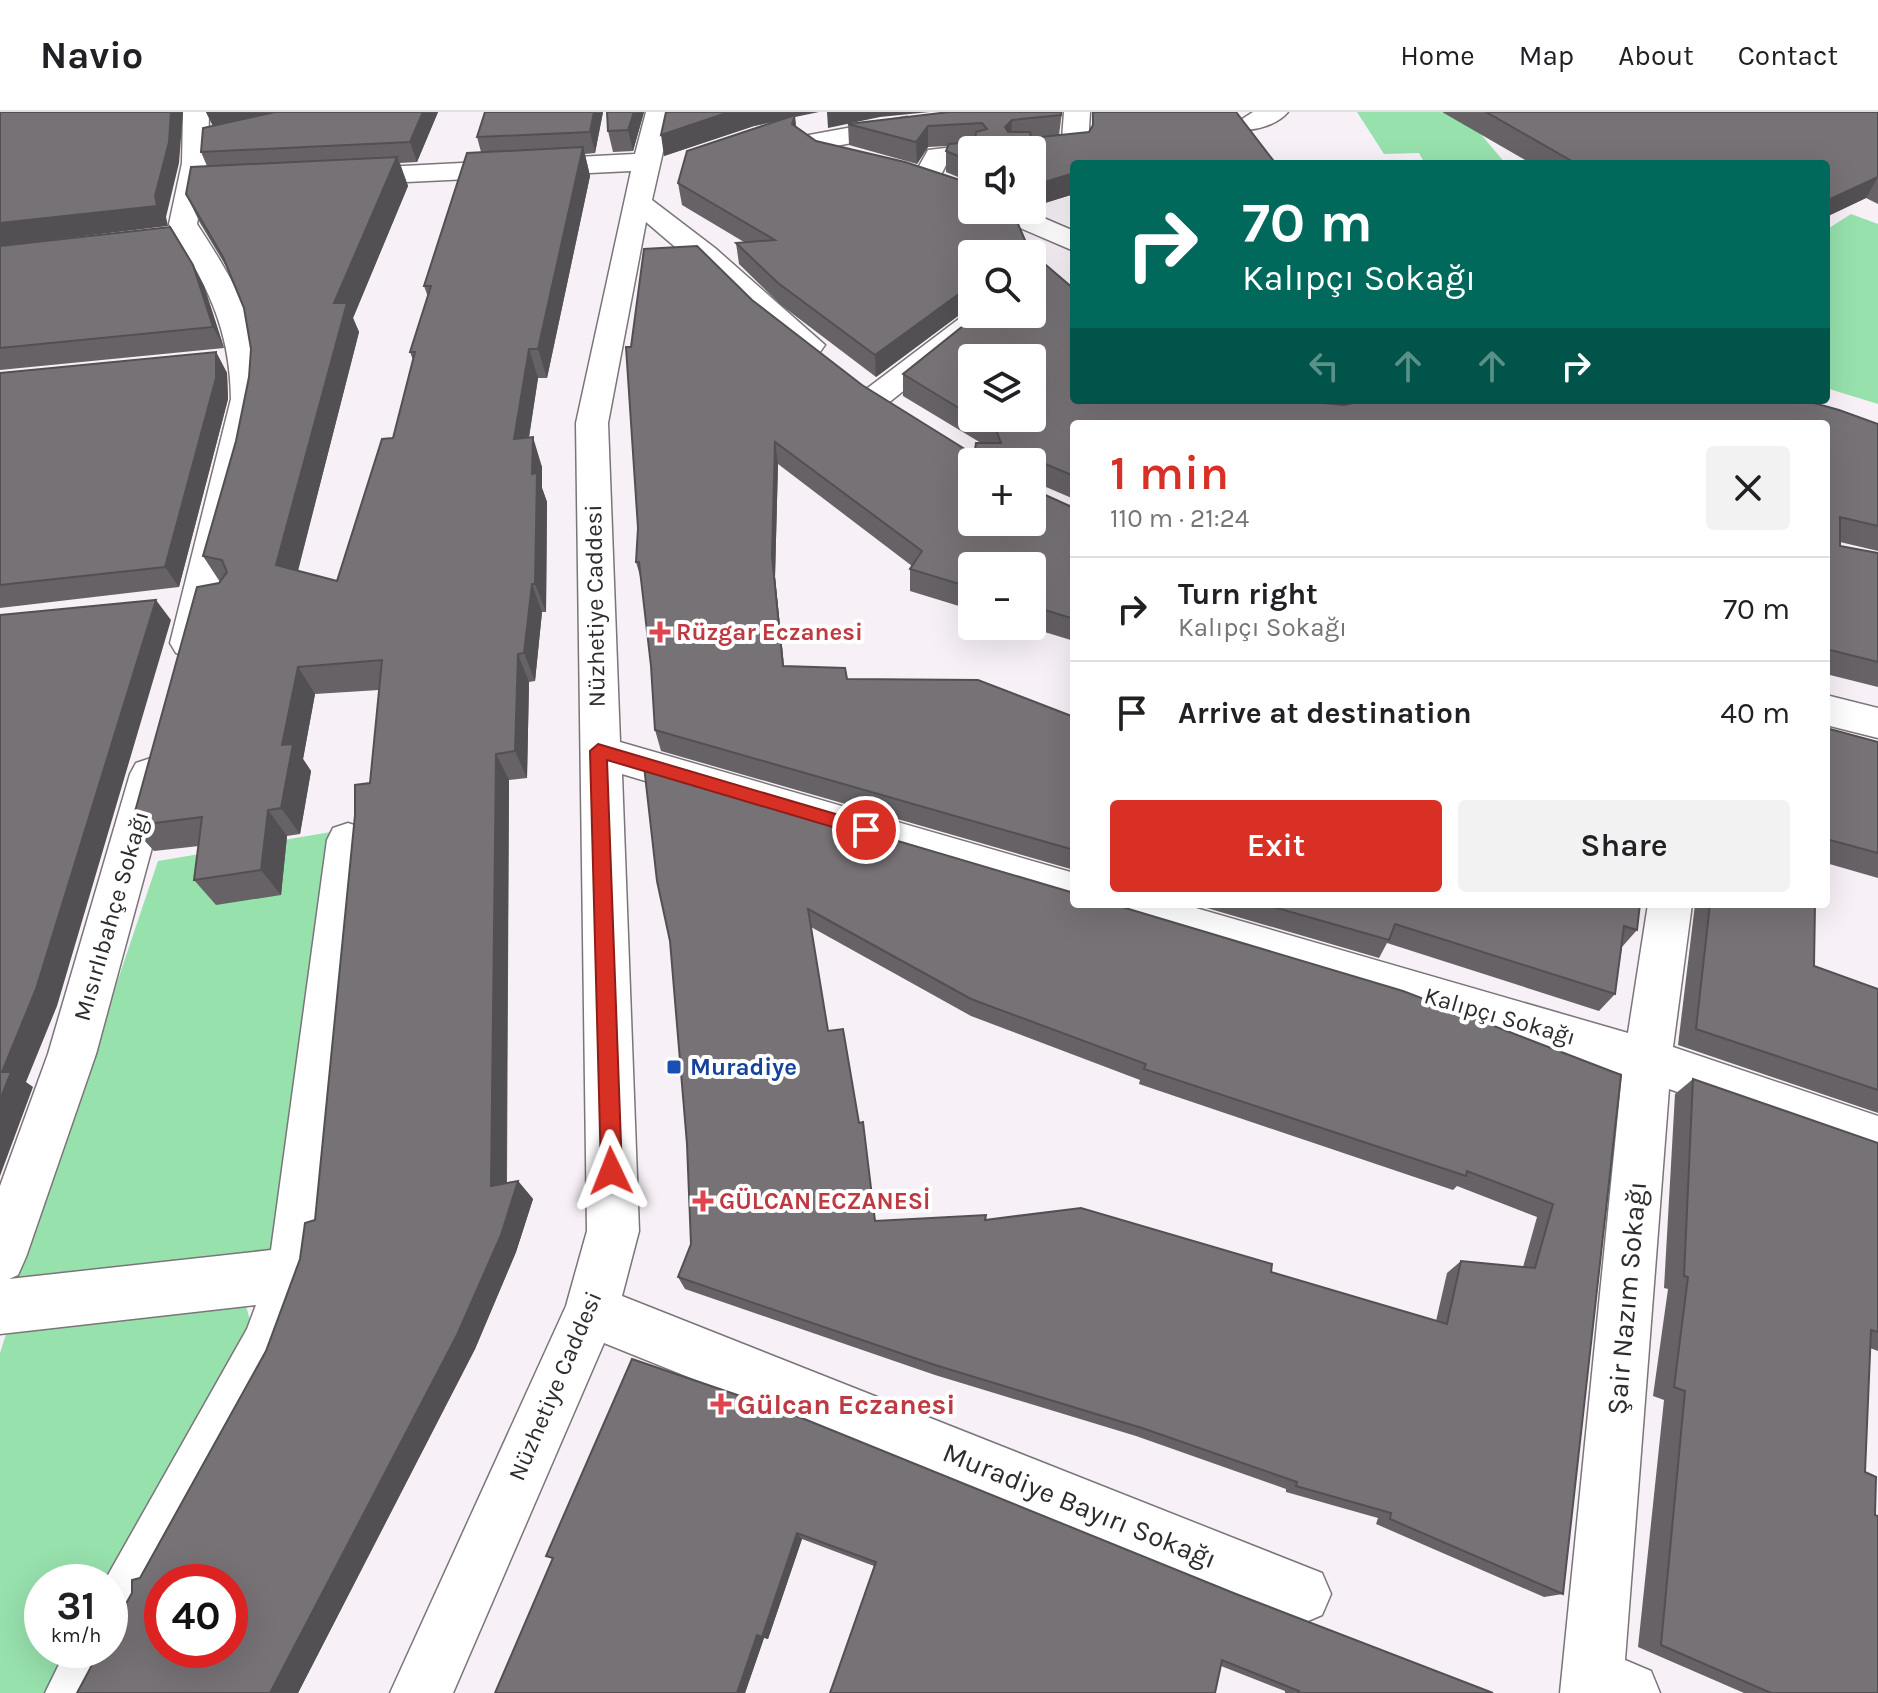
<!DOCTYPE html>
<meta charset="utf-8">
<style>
:root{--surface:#fff;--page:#f2f2f2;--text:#202124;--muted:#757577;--line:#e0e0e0;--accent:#d93025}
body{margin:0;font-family:Karla,sans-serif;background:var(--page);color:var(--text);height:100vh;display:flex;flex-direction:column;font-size:30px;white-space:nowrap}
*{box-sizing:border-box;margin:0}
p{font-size:26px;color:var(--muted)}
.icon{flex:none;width:44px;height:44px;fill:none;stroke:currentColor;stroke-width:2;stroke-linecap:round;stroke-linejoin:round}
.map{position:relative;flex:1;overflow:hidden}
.details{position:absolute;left:1070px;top:308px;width:760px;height:488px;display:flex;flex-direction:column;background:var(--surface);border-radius:8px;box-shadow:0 8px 32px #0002}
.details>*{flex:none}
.banner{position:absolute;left:1070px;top:48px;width:760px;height:244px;border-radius:8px;box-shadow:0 8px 32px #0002;background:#00695c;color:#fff;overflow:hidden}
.fabs{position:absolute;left:958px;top:24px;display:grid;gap:16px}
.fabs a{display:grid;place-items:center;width:88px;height:88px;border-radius:8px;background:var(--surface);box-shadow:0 8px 32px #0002;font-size:40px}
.speed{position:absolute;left:24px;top:1452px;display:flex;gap:16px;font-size:40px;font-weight:700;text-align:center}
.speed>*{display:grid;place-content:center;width:104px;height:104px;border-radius:50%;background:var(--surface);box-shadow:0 8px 32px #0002;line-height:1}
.speed small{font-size:20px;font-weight:400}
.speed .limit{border:12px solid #d22;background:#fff;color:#111}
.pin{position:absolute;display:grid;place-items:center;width:68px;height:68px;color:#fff;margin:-34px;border:4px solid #fff;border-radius:50%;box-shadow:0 2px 8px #0007}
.me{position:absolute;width:88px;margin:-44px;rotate:358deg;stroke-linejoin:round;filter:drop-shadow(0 0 6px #0008)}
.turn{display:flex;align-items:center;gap:28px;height:168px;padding:0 40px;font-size:36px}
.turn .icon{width:104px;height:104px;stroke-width:2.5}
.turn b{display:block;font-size:56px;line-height:68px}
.lanes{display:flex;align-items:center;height:76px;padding:0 40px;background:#0003;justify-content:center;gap:40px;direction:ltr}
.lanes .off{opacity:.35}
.round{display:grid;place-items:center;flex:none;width:84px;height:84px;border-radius:8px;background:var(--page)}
.summary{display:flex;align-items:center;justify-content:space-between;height:136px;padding:0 40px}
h1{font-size:48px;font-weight:600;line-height:60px;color:var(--accent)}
.button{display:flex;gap:16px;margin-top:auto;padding:16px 40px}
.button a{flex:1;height:92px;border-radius:8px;background:var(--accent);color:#fff;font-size:32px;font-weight:600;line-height:92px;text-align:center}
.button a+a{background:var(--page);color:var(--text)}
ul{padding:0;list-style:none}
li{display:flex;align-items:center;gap:24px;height:104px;padding:0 40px;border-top:2px solid var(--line)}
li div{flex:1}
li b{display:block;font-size:30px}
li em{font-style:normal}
header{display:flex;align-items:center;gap:48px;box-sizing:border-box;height:112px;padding:0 40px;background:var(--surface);border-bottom:2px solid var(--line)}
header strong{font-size:38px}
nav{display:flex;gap:44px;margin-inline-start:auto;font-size:28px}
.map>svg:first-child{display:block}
.green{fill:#97e1ad}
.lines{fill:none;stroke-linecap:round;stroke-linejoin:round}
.minor-casing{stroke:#7a7579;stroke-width:3}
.minor{fill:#fff;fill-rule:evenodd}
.wall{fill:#666265;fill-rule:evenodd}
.shaded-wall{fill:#535053}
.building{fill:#777276;stroke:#535053;stroke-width:2;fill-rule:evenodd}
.route{fill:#d93025;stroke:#8d1f18;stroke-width:2}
.health-dot{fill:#e0444e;stroke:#fff;stroke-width:3}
.transit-dot{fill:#1a4fb4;stroke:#fff;stroke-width:3}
.labels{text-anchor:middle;stroke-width:8;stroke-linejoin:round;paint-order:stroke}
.street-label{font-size:24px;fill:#2e2c2e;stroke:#fff}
.health-label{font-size:24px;font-weight:bold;fill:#be3a42;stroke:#fff;text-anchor:start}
.transit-label{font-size:24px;font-weight:bold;fill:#164399;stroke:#fff;text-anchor:start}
.near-street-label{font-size:28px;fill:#2e2c2e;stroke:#fff}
.near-health-label{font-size:28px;font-weight:bold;fill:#be3a42;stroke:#fff;text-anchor:start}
</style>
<header>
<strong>Navio</strong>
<nav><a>Home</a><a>Map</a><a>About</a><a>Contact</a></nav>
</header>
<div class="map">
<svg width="1878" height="1581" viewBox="0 0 1878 1581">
<rect width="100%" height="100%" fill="#f7f1f7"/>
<g class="green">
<path d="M1357,0H1440L1468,7L1506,52H1425L1419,41L1384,42Z"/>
<path d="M1851,102L1878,112V292L1826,276V118Z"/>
<path d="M331,720L279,1130L246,1161L17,1167L158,749Z"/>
<path d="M246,1194L254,1223L110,1470H42V1538H83L60,1581H0V1241L7,1219Z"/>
</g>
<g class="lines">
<g class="minor-casing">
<g id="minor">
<path d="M183,0H209L208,51L197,112C236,172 261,214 263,287L208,531L202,541L189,545L176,541L170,531L231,287C230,214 206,172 169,112L182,51Z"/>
<path d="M646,0H672L652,88L715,136L825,233L820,240H798L646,110L608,311L620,630L1074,761V792H1089L1074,797L622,662L639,1119L622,1184L1322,1461L1331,1482L1322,1503L1301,1512L604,1231L453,1581H390L566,1194L587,1119L576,311L631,59L345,73L335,71L331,65L335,59L345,57L635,42Z"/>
<path d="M1064,0H1090L1088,34L1084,40L1032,45V38H1007L1011,32L1062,27Z"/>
<path d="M1253,0H1288C1278,12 1255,20 1240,17L1236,11Z"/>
<path d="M907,5L920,13L916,19L809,39L800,37L796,31L800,25L809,23Z"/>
<path d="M972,33L983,38H972V49L947,51L937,71H917L913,65L928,38Z"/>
<path d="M988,98H1025L1074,119V139L992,104Z"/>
<path d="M972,197V202H1000L887,292L876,295L865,292L860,285L865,278Z"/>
<path d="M1826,583L1878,596V626L1826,613Z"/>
<path d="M151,646L166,651L172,662L96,942L26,1145L18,1163L9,1167L271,1138L327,728L333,716L348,711L363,716L369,728L320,1162L288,1251L170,1470H162V1484L110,1581H45L66,1538H110V1470H104L247,1217L256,1193L0,1222V1074L48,942L130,662L136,651Z"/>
<path d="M1096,792H1182L1628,921L1648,792H1692L1673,935L1878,1004V1050L1669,977L1625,1548L1651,1559L1660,1581H1560L1622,962L1118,810L1102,805Z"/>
</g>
</g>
<use href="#minor" class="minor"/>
</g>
<g class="wall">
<path d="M206,0H438L417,50L400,51L408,74L353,206L359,220L298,459L337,469L393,326L413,248L410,240L428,185L424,174L481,40L477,25L485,0H603L595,41L585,42L590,64L547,266H538L529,326L542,355V376L547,390L546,500H542L535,569L529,570L527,666L509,668L507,1071L518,1069L533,1087L516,1140L475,1237L298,1581H77L266,1239L315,1108L370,671L379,578L315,582L303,647L311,659L300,722L287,724L281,783L216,793L194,768L199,734L154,739L131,714L220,470L203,444L236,329L249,265L251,237L244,196L230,161L200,111L186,82L207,54L201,40L213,14Z"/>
<path d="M644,0L633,39L613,40L608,19Z"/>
<path d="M666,0L795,5L796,15L972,142V196L970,195L876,265L781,193L739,152L736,131L744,130L682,93L678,71L778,9L754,14L664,44Z"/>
<path d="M949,0H1062L1059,23L1089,20L1092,15V0H1238L1074,52V82L1032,95V38H972V71L946,60V39L948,34L928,35L917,52L849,33L848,12Z"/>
<path d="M1442,0H1878V92L1866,86L1826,105V52H1532Z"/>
<path d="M0,134L193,153L204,174L224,236L0,258Z"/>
<path d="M697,134L752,188L862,273L968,339L975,338L976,331H981L903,284V262L978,202H1032V156L1046,153L1074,177V288H1291L1324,291L1320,290L1307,288H1803L1839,298L1878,312V439L1840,430V434L1878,441V575L1826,562V312H1074V387L1032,369V377L1074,396V529L1025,514H1032V454H972V498L910,479V457L912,454L778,352L775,465L784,554L845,556L847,567L978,568L1074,605V758L661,639L655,618L651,554L642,471L636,450L638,416L626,235H631L644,137ZM972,246H1032V306H972ZM972,350H1032V410H972Z"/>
<path d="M216,240L227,261L228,287L179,475L0,496V261Z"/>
<path d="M1826,616L1878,630V766L1826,751Z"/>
<path d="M657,769L1074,781L1621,963L1563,1482L1544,1485L1376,1412L1378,1406L1286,1380V1377L1136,1324L935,1263L685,1177L678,1165L691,1132L687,1032L670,829ZM811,815L971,904L1140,968L1139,972L1453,1078L1457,1074L1537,1105L1523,1155L1461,1149L1447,1161L1436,1209L1271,1160L985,1108L876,1109L828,919Z"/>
<path d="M1193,792H1640L1637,818L1622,835L1615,882L1599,899L1387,831L1379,846Z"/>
<path d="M1694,792H1815L1814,854L1878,877V1001L1678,933L1695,792Z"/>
<path d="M1693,967L1878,1031V1239L1870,1236L1865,1360L1875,1403L1878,1581H1744L1638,1535L1664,1288L1653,1284L1668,1177L1664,1176L1675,982Z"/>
<path d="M632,1247L1236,1482L1493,1581H1285V1579L1221,1554L874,1454L802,1427L768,1527L764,1526L745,1581H495L553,1446Z"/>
</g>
<g class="shaded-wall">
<path d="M171,0H183L179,51L166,105L168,114L0,134V111L155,84Z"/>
<path d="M206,0H279L213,14Z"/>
<path d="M423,0H438L417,50L410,30Z"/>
<path d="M594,0H603L595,41L590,20Z"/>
<path d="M634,0H644L633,39L628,18Z"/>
<path d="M729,0H819L795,5L797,24L792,12L794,5L754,14L664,44L661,23Z"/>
<path d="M827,0H930L880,5L828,16Z"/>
<path d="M1012,8L1011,29L1005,15Z"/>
<path d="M928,14V35L917,52L916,30Z"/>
<path d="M583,35L590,64L547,266L538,237Z"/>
<path d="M397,45L408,74L353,206L359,220L292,481L276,453L334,191Z"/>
<path d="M1074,61V82L1032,95V74Z"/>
<path d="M1878,65L1866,86L1826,105V89Z"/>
<path d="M193,153L204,174L224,236L213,215Z"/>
<path d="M971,173L970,195L876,265L875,243Z"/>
<path d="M529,237L538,266L524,356L514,327Z"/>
<path d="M216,240L227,261L228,287L179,475L165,455Z"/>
<path d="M533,325L542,355V376L547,390L546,500L535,472L532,362Z"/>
<path d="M775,330L778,352L775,465L786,575L772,444Z"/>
<path d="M532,472L542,500L535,569L524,541Z"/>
<path d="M156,488L171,508L57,894L26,970L33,975L0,1064V988L2,960Z"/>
<path d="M518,542L529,570L527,666L515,639Z"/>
<path d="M298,555L315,582L303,647L311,659L300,722L281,696L282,633Z"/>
<path d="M496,642L509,668L506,1092L491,1074Z"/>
<path d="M268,698L287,724L281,783L261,758Z"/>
<path d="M518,1069L533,1087L516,1140L475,1237L298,1581H270Z"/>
<path d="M797,1421L802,1427L768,1527L762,1525Z"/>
<path d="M757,1523L764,1526L745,1581H737Z"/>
</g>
<g class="building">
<path d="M0,0H171L169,30L155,84L157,94L0,111Z"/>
<path d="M275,0H423L410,30L201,40L203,16Z"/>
<path d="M485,0H594L590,20L477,25Z"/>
<path d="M607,0H634L628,18L608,19Z"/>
<path d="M666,0H729L661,23Z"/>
<path d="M949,0H1061V3L1012,8L1005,15L1008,20H1030L1031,26L1089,20L1093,13V0H1236L1276,52H1074V61L1032,74V38H972V50L946,39L949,32L975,30L976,20L987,17L982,11L928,14L916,30L848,12Z"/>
<path d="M1486,0H1878V65L1826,89V52H1577Z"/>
<path d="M795,3L792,12L816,29L905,50L972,72V98H1012L1031,142H972V174L971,173L875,243L778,171L736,131L775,128L678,71L687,39Z"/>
<path d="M583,35L538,237H529L514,327L533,325L532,362L537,361L535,472H532L524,541L518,542L515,639L496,642L491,1074L518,1069L501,1123L457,1223L270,1581H77L100,1538H110V1520L132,1481V1468L140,1466L266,1239L300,1147L305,1111L315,1108L355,703V673L370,671L382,548L298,555L282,633L293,632L281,696L268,698L261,758L194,768L202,705L131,714L197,475L219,471L227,460L222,448L203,444L236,329L249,265L251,237L244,196L223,145L186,82L191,55L397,45L334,191H347L276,453L337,469L382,327L393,326L415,240H410L431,174H424L467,41ZM162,1470H230V1538H162Z"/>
<path d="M170,115L193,153L213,215L0,236V134Z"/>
<path d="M697,134L752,188L862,273L968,339L975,338L976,331H1001L996,318L976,306H1032V246H972V304L903,262L978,202H1032V156L1046,153L1074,177V288H1291L1344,293L1358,290L1356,288H1803L1839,298L1878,312V414L1840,405V434L1878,441V550L1826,537V312H1074V364L1031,346V350H972V410H1032V366V377L1074,396V507L1032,494V454H972V476L910,457L922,439L775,330L772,444L783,554L845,556L847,567L978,568L1074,605V738L655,618L651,554L639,450H636L638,416L626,235H631L644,137Z"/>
<path d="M216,240V266L165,455L0,473V261Z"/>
<path d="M156,488L36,877L2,960H11L0,988V503Z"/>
<path d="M1826,616L1878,630V741L1826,727Z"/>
<path d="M644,654L1074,781V792H1112L1403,879L1621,963L1563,1482L1390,1407L1391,1401L1296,1374L1297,1370L1142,1316L935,1253L678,1165L691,1132L687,1032L670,829L657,769ZM808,797L971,887L1146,952L1144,957L1466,1064L1467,1059L1553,1092L1535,1156L1461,1149L1447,1212L1271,1160L1272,1152L1081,1096L985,1108L986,1103L875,1109L863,1010L859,1011L843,917L828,919Z"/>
<path d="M1263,792H1640L1637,818L1624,814L1615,882L1395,812L1389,828Z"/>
<path d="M1710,792H1815L1814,854L1878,877V978L1696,917Z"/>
<path d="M1693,967L1878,1031V1220L1871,1218L1865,1360L1876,1365L1875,1403L1878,1404V1581H1771L1661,1533L1685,1279L1674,1275L1688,1165L1684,1164Z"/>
<path d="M632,1247L787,1300L1236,1482L1493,1581H1298L1299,1579L1222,1548L1215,1581H830L876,1450L797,1421L762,1525L757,1523L737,1581H495L553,1446L546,1444Z"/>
</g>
<path class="route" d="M598,632L866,711L875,718L866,725L607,648L622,1059L619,1066L611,1069L604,1066L601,1059L590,639Z"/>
<g class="health-dot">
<path d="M656 508h8v8h8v8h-8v8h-8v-8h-8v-8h8z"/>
<path d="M699 1077h8v8h8v8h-8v8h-8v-8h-8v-8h8z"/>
<path d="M717 1280h8v8h8v8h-8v8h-8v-8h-8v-8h8z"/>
</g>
<rect class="transit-dot" x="666" y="947" width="16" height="16" rx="4"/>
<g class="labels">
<g class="street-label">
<text transform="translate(595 494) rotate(-91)" y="8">Nüzhetiye Caddesi</text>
<text transform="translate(111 804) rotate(-74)" y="8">Mısırlıbahçe Sokağı</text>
<text transform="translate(1500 904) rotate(16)" y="8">Kalıpçı Sokağı</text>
<text transform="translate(555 1274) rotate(-67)" y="8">Nüzhetiye Caddesi</text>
</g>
<g class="health-label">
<text x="676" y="528">Rüzgar Eczanesi</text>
<text x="719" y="1097">GÜLCAN ECZANESİ</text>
</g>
<g class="transit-label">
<text x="690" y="963">Muradiye</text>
</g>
<g class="near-street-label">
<text transform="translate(1626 1186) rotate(-85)" y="10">Şair Nazım Sokağı</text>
<text transform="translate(1080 1393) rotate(22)" y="10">Muradiye Bayırı Sokağı</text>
</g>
<g class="near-health-label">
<text x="737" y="1302">Gülcan Eczanesi</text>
</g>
</g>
</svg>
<div class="fabs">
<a><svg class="icon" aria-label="sound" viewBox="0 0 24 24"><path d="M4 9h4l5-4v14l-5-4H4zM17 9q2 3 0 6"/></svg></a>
<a><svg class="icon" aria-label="search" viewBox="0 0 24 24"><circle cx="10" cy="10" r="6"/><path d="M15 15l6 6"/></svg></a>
<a><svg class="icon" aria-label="layers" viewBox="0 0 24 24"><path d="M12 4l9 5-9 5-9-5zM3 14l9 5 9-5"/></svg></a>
<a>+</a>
<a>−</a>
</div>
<div class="speed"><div>31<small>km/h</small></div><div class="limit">40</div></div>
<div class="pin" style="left:866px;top:718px;background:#d93025"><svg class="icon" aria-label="arrive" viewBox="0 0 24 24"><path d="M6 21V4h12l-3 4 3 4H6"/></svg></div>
<svg class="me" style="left:611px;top:1059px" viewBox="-20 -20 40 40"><path d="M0-17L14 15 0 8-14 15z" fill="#d93025" stroke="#fff" stroke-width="4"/></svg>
<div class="banner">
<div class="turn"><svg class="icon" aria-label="right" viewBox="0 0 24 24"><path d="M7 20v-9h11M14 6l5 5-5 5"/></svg><div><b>70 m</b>Kalıpçı Sokağı</div></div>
<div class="lanes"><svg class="icon off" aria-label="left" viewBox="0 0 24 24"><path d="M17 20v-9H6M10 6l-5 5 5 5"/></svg><svg class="icon off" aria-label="ahead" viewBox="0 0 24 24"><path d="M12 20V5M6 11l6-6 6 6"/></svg><svg class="icon off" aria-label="ahead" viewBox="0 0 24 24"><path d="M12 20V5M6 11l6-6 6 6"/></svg><svg class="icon" aria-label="right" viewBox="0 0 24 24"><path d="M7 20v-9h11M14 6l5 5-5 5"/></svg></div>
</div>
<section class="details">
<div class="summary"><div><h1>1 min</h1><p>110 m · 21:24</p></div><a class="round"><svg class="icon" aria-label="close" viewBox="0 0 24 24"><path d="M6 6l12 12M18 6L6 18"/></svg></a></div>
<ul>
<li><svg class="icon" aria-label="right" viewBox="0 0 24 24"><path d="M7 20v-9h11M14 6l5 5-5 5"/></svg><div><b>Turn right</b><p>Kalıpçı Sokağı</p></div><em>70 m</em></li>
<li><svg class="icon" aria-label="arrive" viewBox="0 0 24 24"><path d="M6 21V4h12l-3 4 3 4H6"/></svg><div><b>Arrive at destination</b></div><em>40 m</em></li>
</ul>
<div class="button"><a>Exit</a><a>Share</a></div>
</section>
</div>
